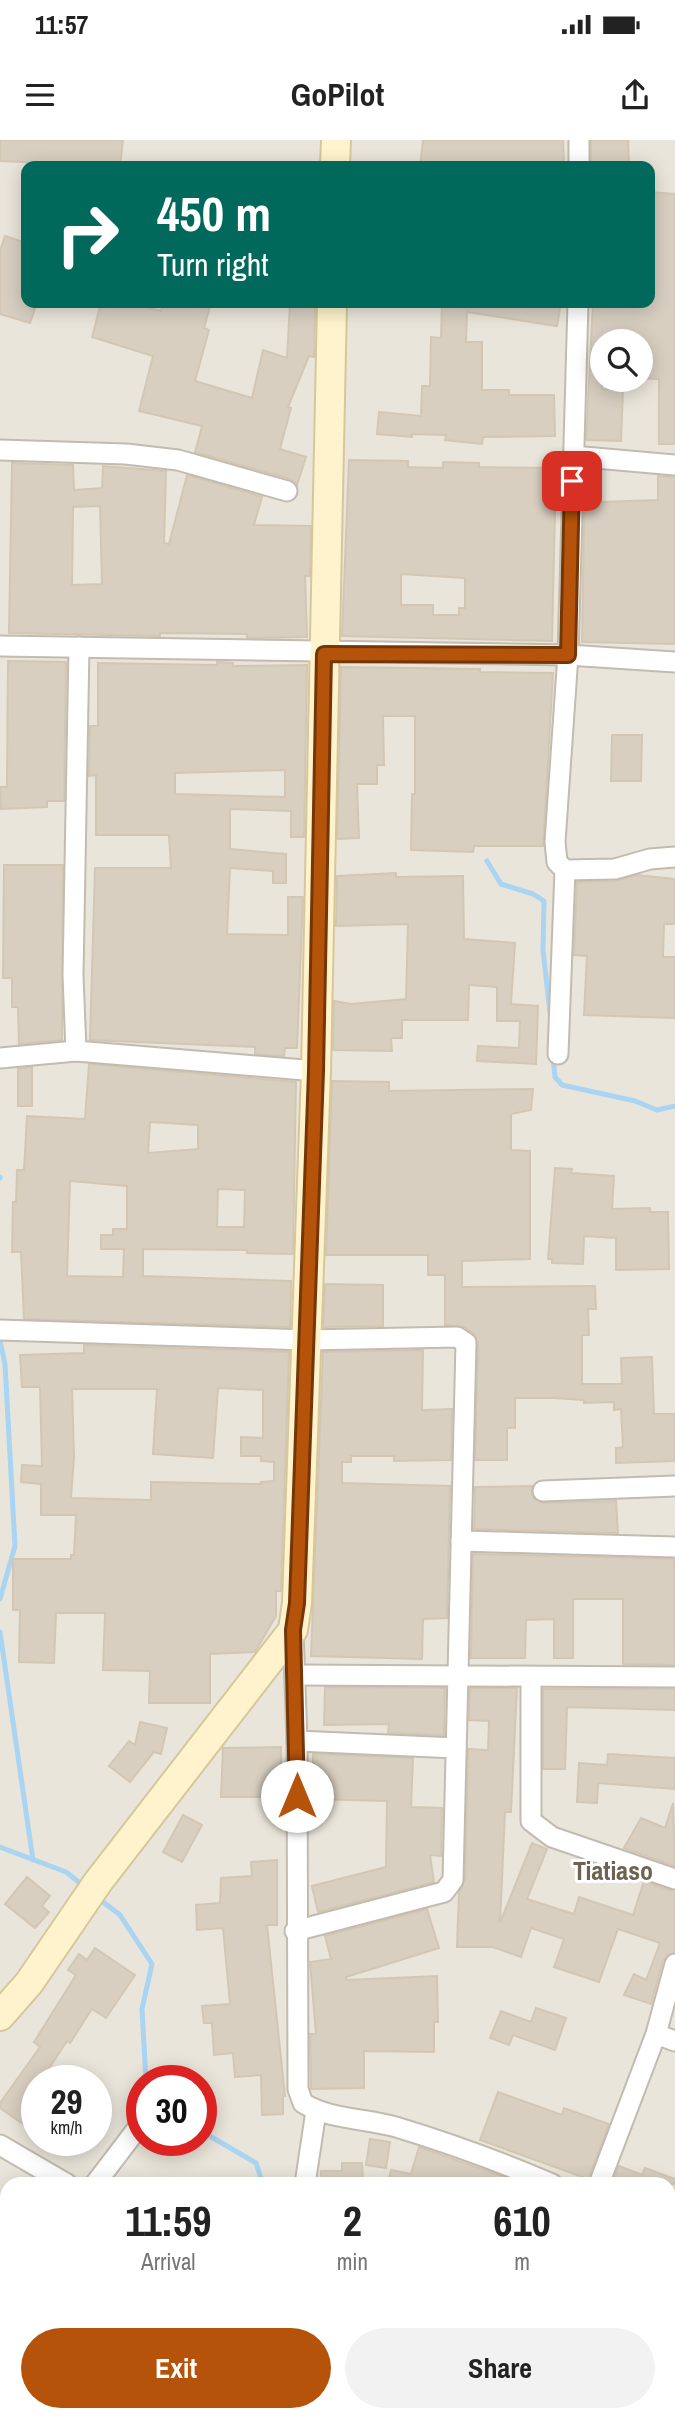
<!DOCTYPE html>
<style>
:root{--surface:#fff;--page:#f2f2f2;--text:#222;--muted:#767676;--accent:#b45309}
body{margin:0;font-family:"Archivo Narrow",sans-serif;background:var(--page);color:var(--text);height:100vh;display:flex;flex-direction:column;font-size:26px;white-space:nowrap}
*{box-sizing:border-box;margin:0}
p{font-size:23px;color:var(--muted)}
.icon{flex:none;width:38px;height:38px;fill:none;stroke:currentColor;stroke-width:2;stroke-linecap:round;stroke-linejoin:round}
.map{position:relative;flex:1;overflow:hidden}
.drawer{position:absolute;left:0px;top:2037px;width:676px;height:245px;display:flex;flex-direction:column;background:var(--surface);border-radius:21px 21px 0 0;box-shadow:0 4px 18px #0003}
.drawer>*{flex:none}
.hud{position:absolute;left:21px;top:21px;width:634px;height:147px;border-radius:14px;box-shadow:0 4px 18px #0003;background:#00695c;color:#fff;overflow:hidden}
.fabs{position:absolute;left:590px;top:189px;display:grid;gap:14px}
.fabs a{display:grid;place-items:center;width:63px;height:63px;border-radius:50%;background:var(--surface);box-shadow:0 4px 18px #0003;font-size:35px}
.speed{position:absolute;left:21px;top:1925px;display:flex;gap:14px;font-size:35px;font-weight:700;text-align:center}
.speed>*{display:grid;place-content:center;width:91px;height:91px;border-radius:50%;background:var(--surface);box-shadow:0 4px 18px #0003;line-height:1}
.speed small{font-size:18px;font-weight:400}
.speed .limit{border:10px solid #d22;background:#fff;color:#111}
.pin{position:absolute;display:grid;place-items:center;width:60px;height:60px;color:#fff;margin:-30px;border-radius:14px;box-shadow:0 4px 10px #0006}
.me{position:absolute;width:77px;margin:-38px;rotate:0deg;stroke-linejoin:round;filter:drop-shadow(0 0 5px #0008)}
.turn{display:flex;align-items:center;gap:24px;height:147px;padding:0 21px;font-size:32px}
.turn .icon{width:91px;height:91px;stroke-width:2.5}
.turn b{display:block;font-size:49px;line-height:60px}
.eta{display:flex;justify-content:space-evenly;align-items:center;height:119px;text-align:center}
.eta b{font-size:42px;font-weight:700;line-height:49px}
.action{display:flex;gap:14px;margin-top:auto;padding:14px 21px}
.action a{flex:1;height:80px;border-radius:42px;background:var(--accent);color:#fff;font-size:28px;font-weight:700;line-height:80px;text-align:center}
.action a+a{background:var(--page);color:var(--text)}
.status{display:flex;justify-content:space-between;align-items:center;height:49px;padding:0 35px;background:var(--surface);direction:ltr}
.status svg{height:19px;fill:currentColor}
header{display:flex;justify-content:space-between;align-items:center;height:91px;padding:0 21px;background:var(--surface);font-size:32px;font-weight:700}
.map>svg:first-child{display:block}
.residential{fill:#eae5da;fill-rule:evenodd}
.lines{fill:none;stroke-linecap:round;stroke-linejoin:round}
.stream{stroke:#a9d4f2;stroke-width:5}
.building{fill:#d8cfc1;stroke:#d3c7b4;stroke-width:2;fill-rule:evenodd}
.street-casing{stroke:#c2bbae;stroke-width:23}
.secondary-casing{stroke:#d6c79b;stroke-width:32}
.street{stroke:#fff;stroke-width:19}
.secondary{stroke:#fff3cd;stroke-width:28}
.route-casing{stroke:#753606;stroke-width:18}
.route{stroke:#b45309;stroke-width:12}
.labels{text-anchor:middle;stroke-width:6;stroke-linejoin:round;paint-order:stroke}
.district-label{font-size:26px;font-weight:bold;fill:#6e6250;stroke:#fff}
</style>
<div class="status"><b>11:57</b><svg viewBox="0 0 49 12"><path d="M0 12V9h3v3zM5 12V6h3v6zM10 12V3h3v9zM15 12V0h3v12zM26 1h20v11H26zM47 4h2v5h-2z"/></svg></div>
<header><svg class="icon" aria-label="menu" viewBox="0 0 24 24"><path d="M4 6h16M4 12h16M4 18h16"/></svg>GoPilot<svg class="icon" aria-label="share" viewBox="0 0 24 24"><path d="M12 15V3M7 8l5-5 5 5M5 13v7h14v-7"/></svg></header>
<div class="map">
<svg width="675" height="2282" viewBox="0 0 675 2282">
<rect width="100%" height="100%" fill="#f6f3ec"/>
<path class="residential" d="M0,0H675V2282H0ZM26,26H649V163H26ZM602,201H640V240H602ZM37,1941H96V2000H37ZM142,1941H201V2000H142ZM7,2044H668V2275H7Z"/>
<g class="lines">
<g class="stream">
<path d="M487,721L501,744L533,754L544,761L543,810L550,873"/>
<path d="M553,917L555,937L562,945L635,961L657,970L675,966"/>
<path d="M0,1037V1038"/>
<path d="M0,1459L15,1406L5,1224L0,1201"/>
<path d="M0,1492L33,1720"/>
<path d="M0,1707L66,1732L85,1747"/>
<path d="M98,1758L120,1775L152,1824L142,1869L146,1941"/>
<path d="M201,1991L256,2023L263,2044"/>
<path d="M210,2275L214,2282"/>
</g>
</g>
<g class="building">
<path d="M0,0H123L120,26L0,21Z"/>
<path d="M423,0H563L564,26H420Z"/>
<path d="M591,0H628L629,26H591Z"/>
<path d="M649,52L675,54V304H659V239L640,238V201H602V249L623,250L621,301L586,300L593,163L634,167V163H649Z"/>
<path d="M5,96L26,103V163H37L30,183L0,174V111Z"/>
<path d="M101,163H131L161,171L163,163H211L204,188L209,190L195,241L252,258L263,210L287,218L290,163H315L314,217L309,216L288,267L291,268L280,309L306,317L297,345L290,339L195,312L202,286L139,271L153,216L92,197Z"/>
<path d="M442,163H561L557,186L467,172L466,202H482V250H509V255H554L555,296L483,297L482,304L445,300L446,295L412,294V297L377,294L379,272L421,276L422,246H430L431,197L441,198Z"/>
<path d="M349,320L408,321V327L443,328V322L479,323V327L556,328L552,501L342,496ZM401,434L465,438V468H459V475H433V465H401Z"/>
<path d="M12,323L73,325L74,350L102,348L103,326L166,331L164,403L169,404L187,335L262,357L254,385L311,386L310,436H305L307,497L247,498V494L160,493V496L9,493ZM100,366L102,444L72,445L73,367Z"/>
<path d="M600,331L601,362L658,360V336L675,337V504L582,502L585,332Z"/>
<path d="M8,521L66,522L64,661H47V667L1,669L0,647H7Z"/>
<path d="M217,522L233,523V526L307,525L304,697H291V671L230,669V709L286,714V743H273V731L230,728L227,794L288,795V757H303L297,908H285L284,916L255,914V907L90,900L95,728H171L169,695H96V635L89,636L90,586H98V523L217,525ZM285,630V657L175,654V633Z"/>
<path d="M341,527L480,529V532L553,533L543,706H474L473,712L411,710L412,654H415V576H383L384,625H377V644H357L359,698L337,699Z"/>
<path d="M612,595H642L641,641H611Z"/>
<path d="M4,725H63L62,900L19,904L18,867H12V838H3Z"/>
<path d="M396,733V737L463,736L464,799L515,803L511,864L538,866L536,924L477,921L478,906L519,908L520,881H497V847L469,845L468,880H402V898H391L392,911L333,910L334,861L351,864L406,859L408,784L336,786L337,736Z"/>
<path d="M637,735L675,739V784H664L663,817H675V878L584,875L587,816L574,815L577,742L616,741Z"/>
<path d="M89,924L296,942L293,1114L247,1113V1110L143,1109V1136L291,1141L290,1187L24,1179L21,1112H12L13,1062H16L17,1030H24L27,976L85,979ZM150,982L198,985V1009L148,1013ZM70,1041L127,1046V1089H113V1095H101V1109H124L123,1137L67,1136ZM218,1049L245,1050L244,1087H217Z"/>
<path d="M32,927V966H18V929Z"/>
<path d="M332,941L389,942V951L533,949L531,970L511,974V1010L530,1011V1119L462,1121V1147L595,1146L596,1169H588L589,1195H582V1244H622L621,1218L652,1217L654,1274H675V1321L616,1323V1308L623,1307L621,1269L614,1270V1262L584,1263V1260L553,1258H515V1288H507V1320H475L478,1203L473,1193L464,1187L445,1185V1135H428V1115H326Z"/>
<path d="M555,1028L572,1029L571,1033L614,1036L612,1069L650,1068V1072H668L669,1129L616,1130V1098L584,1096L583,1124L552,1123V1119H548Z"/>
<path d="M325,1144L383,1145V1186L323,1187Z"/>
<path d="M84,1205L289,1212L281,1451H276V1476L255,1512L210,1514V1563H149L150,1531L103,1530L105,1473H56L54,1523L19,1522L20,1470H13V1419H71V1415H74L76,1375H41V1344L21,1342L22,1325L42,1326L40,1247H22L20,1215L84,1213ZM218,1248L263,1250V1298L241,1297V1316H261V1321L274,1322V1341L261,1342V1344L151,1342V1360L71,1358L74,1317L72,1249H157L153,1314L213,1318Z"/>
<path d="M423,1210L422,1270L452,1269L451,1320L394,1321V1316H351V1322H342V1343L450,1346L447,1478L423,1479L422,1519L311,1516L323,1212Z"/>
<path d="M532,1346L533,1358L543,1363L616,1361L618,1393L474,1389L475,1347Z"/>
<path d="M473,1414L674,1419L675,1525L623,1524V1459H573V1518H554V1479L526,1480L525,1518H471Z"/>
<path d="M325,1547L445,1548L444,1595L388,1593L389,1584L324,1585Z"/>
<path d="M470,1548H517L511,1672H505L500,1783L532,1703L547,1709L527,1759L574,1774L579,1757L633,1775L644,1741L675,1752V1812L663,1820L651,1864L624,1855L634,1834L646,1840L660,1803L618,1789L599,1842L554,1827L564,1799L531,1788L521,1817L493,1807H457L459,1752L465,1740L468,1609L488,1610L489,1581L469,1580Z"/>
<path d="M543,1549H675V1570L567,1567L565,1629H543Z"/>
<path d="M140,1582L167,1588L161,1614L154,1612L130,1642L109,1626L129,1601L135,1605Z"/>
<path d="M281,1607V1657H221L223,1608Z"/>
<path d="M313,1614L413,1618L411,1667L442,1668L441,1716L430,1715L434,1742L318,1772L312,1746L386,1727L387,1661L312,1659Z"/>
<path d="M608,1614L675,1618V1649L598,1643L597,1663L577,1662L579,1623L607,1625Z"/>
<path d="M673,1663L675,1726L624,1708L641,1678L665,1688Z"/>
<path d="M183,1675L202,1685L182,1722L163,1712Z"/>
<path d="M277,1720V1785H267L285,1956H283V1974L262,1975L261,1935L235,1937L233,1913L214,1915L212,1883H204L202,1866L230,1864L223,1788L197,1790L196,1765L220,1763L221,1738L252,1736L251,1722Z"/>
<path d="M27,1737L50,1756L42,1766L49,1772L35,1788L5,1764Z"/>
<path d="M427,1769L439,1808L346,1837V1840L437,1836L438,1882H434V1912L364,1911V1948L311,1949L310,1894H316L310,1822L331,1819L325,1796Z"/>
<path d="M95,1808L135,1835L106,1878L92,1869L70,1903L67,1901L48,1930L63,1941H37V1976L29,1988L0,1968V1963L40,1907L34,1902L76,1835L68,1830L79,1814L87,1820Z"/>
<path d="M536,1868L566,1878L555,1910L513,1895L509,1905L490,1898L501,1871L531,1882Z"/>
<path d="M498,1952L562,1975L564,1968L609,1984L588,2039L480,2000Z"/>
<path d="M370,1999L390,2002L386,2028L366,2025Z"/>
<path d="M419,2007L512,2040L513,2044H388L391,2030L411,2034Z"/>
<path d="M342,2023H362L363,2044H321V2031H342Z"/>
<path d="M619,2026L642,2035L645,2028L675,2039V2044H612Z"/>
</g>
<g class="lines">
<g class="street-casing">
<g id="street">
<path d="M579,26V0"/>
<path d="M578,163L568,515L555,702L557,722L565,730L615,729L650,719L675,717"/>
<path d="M0,310L126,314L178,320L287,351"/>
<path d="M573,316L675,325"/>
<path d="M0,506L568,515L675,522"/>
<path d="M79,507L73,835L76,911L316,931"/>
<path d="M558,914L565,730"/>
<path d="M0,918L76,911"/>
<path d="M0,1190L307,1200L457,1197L466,1203L453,1740L444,1752L295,1791"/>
<path d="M543,1351L675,1346"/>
<path d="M461,1401L675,1407"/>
<path d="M293,1490L297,1601L298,1949L303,1963C330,1980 365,1978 396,1987C449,2003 501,2022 552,2044"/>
<path d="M295,1535L675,1537"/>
<path d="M531,1537V1681L552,1697L675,1739"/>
<path d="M297,1601L456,1608"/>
<path d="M656,1894L675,1901"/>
<path d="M0,2005L67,2044"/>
<path d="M95,2044L140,1985"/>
<path d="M305,2044L316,1971"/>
<path d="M599,2044L656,1894L675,1824"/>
<path d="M668,2096L675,2100"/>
<path d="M668,2190L675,2173"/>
<path d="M0,2207L7,2194"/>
<path d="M241,2275L247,2282"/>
<path d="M120,2282L125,2275"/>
<path d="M639,2282L641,2275"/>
</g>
</g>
<g class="secondary-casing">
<g id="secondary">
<path d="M335,26L336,0"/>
<path d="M0,1876L29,1843L98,1742L293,1490L297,1463L316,931L332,163"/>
</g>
</g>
<use href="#street" class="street"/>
<use href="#secondary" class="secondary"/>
</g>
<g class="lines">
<g class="route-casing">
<path id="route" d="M297,1656L293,1490L297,1463L316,931L324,514L568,515L572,341"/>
</g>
<use href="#route" class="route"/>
</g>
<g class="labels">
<g class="district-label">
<text x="613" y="1740">Tiatiaso</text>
</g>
</g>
</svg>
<div class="fabs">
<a><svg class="icon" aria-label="search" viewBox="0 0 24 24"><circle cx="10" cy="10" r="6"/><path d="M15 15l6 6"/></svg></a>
</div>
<div class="speed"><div>29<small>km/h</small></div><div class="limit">30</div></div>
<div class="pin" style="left:572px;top:341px;background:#d93025"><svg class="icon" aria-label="arrive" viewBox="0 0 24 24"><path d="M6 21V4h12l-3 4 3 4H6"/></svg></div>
<svg class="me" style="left:297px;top:1656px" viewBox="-20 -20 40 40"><circle r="19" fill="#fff"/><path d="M0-13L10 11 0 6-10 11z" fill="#b45309"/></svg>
<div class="hud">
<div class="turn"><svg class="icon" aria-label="right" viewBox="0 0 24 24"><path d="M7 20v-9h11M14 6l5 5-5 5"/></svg><div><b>450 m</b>Turn right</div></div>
</div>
<section class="drawer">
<div class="eta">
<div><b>11:59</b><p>Arrival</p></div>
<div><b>2</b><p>min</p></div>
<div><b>610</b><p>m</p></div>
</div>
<div class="action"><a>Exit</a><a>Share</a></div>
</section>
</div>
